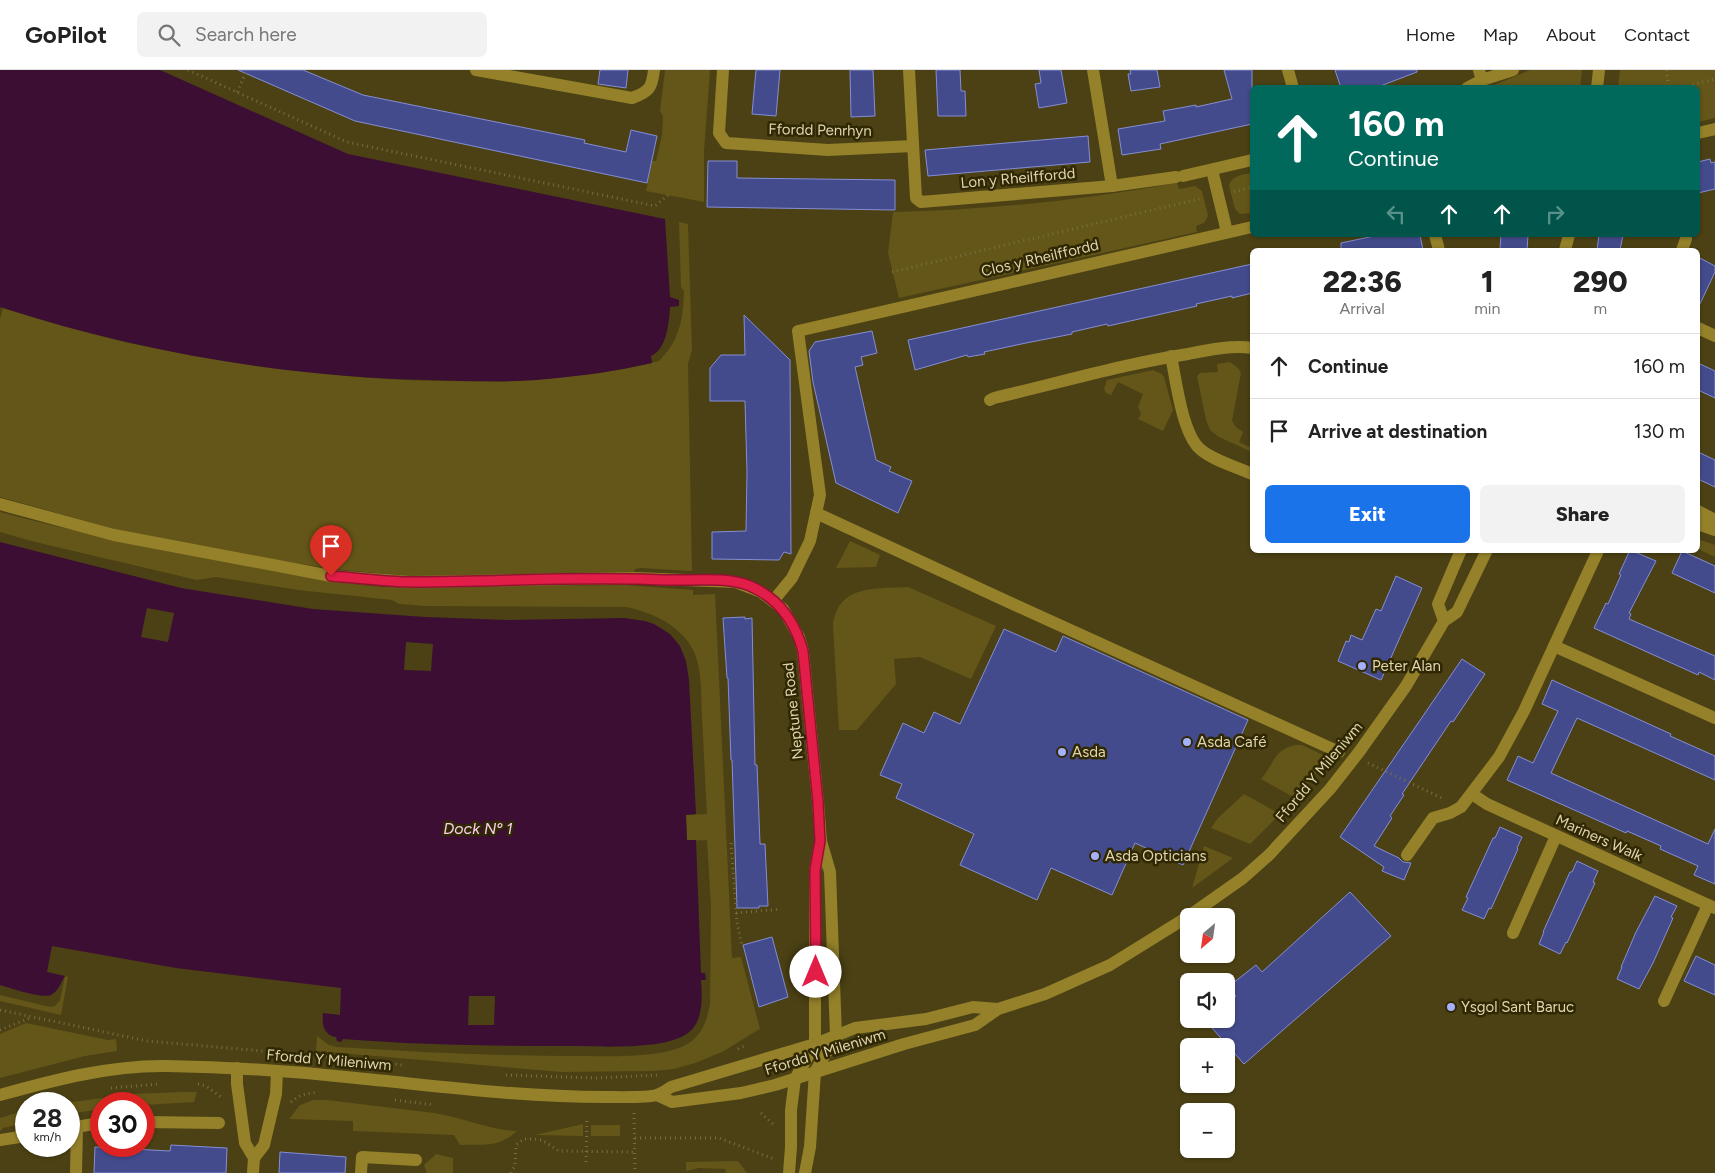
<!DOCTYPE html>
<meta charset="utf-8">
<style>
:root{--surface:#fff;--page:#f2f2f2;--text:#222;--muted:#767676;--line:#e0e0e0;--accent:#1a73e8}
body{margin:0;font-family:Figtree,sans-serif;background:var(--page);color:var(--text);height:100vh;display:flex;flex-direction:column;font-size:19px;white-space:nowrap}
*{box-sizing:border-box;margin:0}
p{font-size:16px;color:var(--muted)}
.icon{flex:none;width:28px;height:28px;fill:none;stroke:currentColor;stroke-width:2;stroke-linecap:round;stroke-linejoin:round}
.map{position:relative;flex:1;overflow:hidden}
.side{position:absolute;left:1250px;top:178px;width:450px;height:305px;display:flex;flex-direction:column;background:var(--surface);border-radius:8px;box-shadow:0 1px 4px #0004}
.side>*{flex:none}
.hud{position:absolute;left:1250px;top:15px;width:450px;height:152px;border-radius:8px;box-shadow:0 1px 4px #0004;background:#00695c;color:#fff;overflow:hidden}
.needle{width:32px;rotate:209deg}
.tools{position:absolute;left:1180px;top:838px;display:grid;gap:10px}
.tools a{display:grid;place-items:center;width:55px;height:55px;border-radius:8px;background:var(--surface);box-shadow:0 1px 4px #0004;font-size:25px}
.speed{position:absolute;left:15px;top:1022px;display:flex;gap:10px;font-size:25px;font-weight:700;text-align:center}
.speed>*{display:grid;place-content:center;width:65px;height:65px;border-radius:50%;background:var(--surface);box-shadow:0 1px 4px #0004;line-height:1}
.speed small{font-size:12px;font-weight:400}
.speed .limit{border:8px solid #d22;background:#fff;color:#111}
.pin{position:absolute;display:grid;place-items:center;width:42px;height:42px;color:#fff;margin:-51px -21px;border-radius:50% 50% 50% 0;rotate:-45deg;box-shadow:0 0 5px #0007}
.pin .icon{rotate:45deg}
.me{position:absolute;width:55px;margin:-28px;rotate:0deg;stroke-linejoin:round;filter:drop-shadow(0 0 4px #0008)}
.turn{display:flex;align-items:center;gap:18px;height:105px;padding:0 15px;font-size:22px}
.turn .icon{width:65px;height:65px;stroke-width:2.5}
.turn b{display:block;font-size:35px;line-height:42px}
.lanes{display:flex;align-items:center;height:48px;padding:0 15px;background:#0003;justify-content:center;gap:25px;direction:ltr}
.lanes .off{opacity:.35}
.eta{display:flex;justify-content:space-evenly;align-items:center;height:85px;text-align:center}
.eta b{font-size:30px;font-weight:800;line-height:35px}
.primary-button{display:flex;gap:10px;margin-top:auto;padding:10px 15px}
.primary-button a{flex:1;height:58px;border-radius:8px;background:var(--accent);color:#fff;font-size:20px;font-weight:800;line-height:58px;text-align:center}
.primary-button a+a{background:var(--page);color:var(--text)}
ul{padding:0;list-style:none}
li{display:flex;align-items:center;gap:15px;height:65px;padding:0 15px;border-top:1px solid var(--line)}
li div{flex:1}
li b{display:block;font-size:19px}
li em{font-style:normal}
header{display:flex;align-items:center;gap:30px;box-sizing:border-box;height:70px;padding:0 25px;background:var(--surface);border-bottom:1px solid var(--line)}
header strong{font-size:24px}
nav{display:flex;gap:28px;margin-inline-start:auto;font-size:18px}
.search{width:350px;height:45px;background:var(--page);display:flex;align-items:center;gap:12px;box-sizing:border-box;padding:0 18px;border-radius:8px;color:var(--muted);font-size:19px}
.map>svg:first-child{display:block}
.green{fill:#645618}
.water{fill:#3c0e33}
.pier{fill:#4b4114}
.building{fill:#444b8c;stroke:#848ed6}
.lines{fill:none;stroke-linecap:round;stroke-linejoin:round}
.path{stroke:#786e43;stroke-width:3;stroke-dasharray:1 4;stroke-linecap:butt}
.minor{stroke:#94812a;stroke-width:12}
.route-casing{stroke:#92132f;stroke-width:12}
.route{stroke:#e11d48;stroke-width:9}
.poi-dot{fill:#a5b1fc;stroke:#302803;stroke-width:2}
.labels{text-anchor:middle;stroke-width:5;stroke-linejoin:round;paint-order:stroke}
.street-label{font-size:15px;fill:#dfd5ae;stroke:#302803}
.poi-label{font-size:15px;fill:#dfd5ae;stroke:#302803;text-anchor:start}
.water-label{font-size:16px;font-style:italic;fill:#fdcdef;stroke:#302803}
</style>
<header>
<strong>GoPilot</strong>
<div class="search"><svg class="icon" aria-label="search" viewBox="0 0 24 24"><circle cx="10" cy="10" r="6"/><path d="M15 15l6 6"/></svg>Search here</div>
<nav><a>Home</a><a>Map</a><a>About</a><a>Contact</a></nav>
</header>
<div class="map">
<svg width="1715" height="1103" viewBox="0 0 1715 1103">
<rect width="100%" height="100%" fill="#4b4114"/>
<g class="green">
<path d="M665,0H710L704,81V132L646,121L652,91H656L662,65L663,47L660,41Z"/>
<path d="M1530,0H1582L1580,17H1490Z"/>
<path d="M1620,0H1715V48L1698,52V18L1618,17Z"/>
<path d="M1252,103V143L1240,144L1235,139L1229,116C1232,105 1242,105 1252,103Z"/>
<path d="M1177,113L1179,119L1195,116L1202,121L1208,146L1204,153L1196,156L1197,162L899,228L888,183L893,142C989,140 1083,130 1177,113Z"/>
<path d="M679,152L688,154L692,280L688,294L692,501L641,498L635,499L634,502L607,504L438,506H412L343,500L273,490L118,460L0,427V249L3,238C38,248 73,259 108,268C134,275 160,279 186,284C285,302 386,313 487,311C544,309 603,306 659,291C680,270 683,249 684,221L681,217Z"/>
<path d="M1230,292L1239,299L1241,303L1232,351L1236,357L1243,362L1239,372L1249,377L1252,371V382L1219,367L1210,360L1206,350L1197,306L1200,303L1218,302L1217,294Z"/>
<path d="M1153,300L1162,304L1164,307L1173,340L1163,361L1138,349L1141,344L1138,337L1143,324L1118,312L1111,325L1106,323L1104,319L1107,310Z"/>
<path d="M0,442C74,462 148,476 223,491C277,501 330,513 385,517L626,515L693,520V525L715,524L732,888L741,887L760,959L722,982L695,993L674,999L652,1001L562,1002L316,981L317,966L329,975L337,977C417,982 496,986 577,986C606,986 665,989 689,973C703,964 707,949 710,934L711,837L707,770L687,771L686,745L707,744C705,712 704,680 702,648C701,630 702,611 698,594C696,585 691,574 684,567C669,550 648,542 627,537L425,536L399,534L392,530L298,520L216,507L197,510L31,471L0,462Z"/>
<path d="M1698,469L1715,475V487L1698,479Z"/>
<path d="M850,471L880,485L876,497L836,498Z"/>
<path d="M908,517L996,556L971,609L920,587L894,589L896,614L857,660H839L833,555C838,514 876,519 908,517Z"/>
<path d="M1296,675H1302L1329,688L1295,728L1261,709C1274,694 1274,679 1296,675Z"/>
<path d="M1244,724L1280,744L1250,774L1211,758L1218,748Z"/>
<path d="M1204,776L1233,788L1192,818Z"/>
<path d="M65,906L68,907L61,945L0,931V925L50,937L55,936L60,930Z"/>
<path d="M26,953L108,970L116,969L117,981L85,986L0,1008V964Z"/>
<path d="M182,1022H197L194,1032L144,1035L101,1034V1039L69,1044V1034H58L132,1024Z"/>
<path d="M313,1030H327L434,1043C462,1047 489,1060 517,1061C498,1078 487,1074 463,1075H460L454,1065L353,1061V1051L289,1049L300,1035Z"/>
<path d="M26,1040V1053L3,1058L0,1061V1048Z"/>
<path d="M583,1054V1066L535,1065Z"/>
<rect x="591" y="1055" width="29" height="11"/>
<path d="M436,1084L453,1088V1103H427L424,1095Z"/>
<path d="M738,1091L747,1103H726L725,1099L699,1098L686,1101V1092Z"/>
</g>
<g class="water">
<path d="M0,0H160L348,84L665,149L670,227L679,230V236L670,237C669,252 667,279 651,286L652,293C617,301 582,306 547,309C509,313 469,311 430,310C285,307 138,282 0,237Z"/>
<path d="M0,472L181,518L313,539L425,547L507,550L624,548L645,551L654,554L670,564L680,576L686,591L689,610L696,744L686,745L687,770H696L701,903H705L706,910H701C702,927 704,951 688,963C664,981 597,976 566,976C491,976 417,975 343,969L341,972L337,971L336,967C323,965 322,954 323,943L340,945L341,918L176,898L52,876L47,902L65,906C61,912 58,922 51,925C41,929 11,918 0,915Z"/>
</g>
<g class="pier">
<path d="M147,538L174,543L168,572L141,567Z"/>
<path d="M406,572L433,574L431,601L404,600Z"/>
<path d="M469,926H495L494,955H468Z"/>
</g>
<g class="building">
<path d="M238,0H303L363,25L585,70L584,73L626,82L631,60L657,66L647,113L355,51Z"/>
<path d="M600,0H628L626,18L598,14Z"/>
<path d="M756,0H780L776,46L752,44Z"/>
<path d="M850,0H873L875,46L851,47Z"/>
<path d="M936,0H960L961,21H965L966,46H938Z"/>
<path d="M1039,0H1061L1067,33L1039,38L1035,14L1041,13Z"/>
<path d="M1130,0H1157L1160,17L1131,21L1128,4H1131Z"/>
<path d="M1224,0H1252V54L1160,74L1161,79L1122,85L1118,59L1165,51L1163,41L1196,35V37L1232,29Z"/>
<path d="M1335,0H1417V2L1375,18H1341Z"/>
<path d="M1088,66L1090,92L928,106L925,80Z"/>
<path d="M1710,89L1711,93L1715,92V119L1698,123V92Z"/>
<path d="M708,91H737V108L895,110V140L707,137Z"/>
<path d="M1379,165H1420L1423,180H1341V173Z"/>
<path d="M1501,165H1528L1527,180H1500Z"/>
<path d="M1599,165H1623L1620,180H1597Z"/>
<path d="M1698,187L1715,196V202L1698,238Z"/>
<path d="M1252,194V223L1232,228V226L1196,234L1197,236L1108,256L1107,254L1072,262V264L1026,273L984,282L985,284L968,287L967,285L915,300L908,270Z"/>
<path d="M744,245L790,290L791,484L784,482L779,490L712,489V462L746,461L747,402L745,331H710V298L721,285H745Z"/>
<path d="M872,261L877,283L861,287L863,295L855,297L876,390L891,397L889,401L912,411L898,443L836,413L813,312L809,281L815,272Z"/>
<path d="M1698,293L1715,301V328L1698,320Z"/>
<path d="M1698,382L1715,390V417L1698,409Z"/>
<path d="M1630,480L1656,491L1629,543L1631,544L1629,549L1715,586V610L1699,602L1698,605L1594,558L1606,533L1608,534L1621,505L1619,504Z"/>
<path d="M1682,481L1715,496V523L1672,503Z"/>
<path d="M1396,506L1422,518L1381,610L1338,591L1346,571L1349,572L1351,565L1362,570L1376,539L1381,541Z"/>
<path d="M745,547V549L752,548L755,695H757L760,774H765L768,836H759V838H737L732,690H731L728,608H727L723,548Z"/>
<path d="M1004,559L1056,582L1063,566L1248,650L1183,795L1135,773L1112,825L1051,798L1037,830L960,795L974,764L896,728L902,714L880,705L903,653L924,663L934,642L960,654Z"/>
<path d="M1462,589L1485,604L1453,652L1451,651L1402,724L1404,725L1390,746L1392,748L1374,776L1399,788L1403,792L1411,793L1404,810L1382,801L1384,797L1340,767Z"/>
<path d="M1552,610L1671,664L1670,666L1715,686V710L1577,648L1551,703L1708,774L1715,759V814L1694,805L1698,796L1660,779L1661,776L1627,761L1626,763L1507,710L1518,686L1533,693L1558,641L1542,634Z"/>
<path d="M1500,757L1522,767L1517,778L1518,779L1491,839L1489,838L1484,849L1462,840L1468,828L1466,827L1493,768H1495Z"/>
<path d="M1577,791L1598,801L1593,812L1595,813L1567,873L1566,872L1560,884L1539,874L1544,862H1543L1570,802H1572Z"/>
<path d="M1350,822L1391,866L1244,994L1204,949H1226V935L1236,926L1228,917L1256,895L1262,902Z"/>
<path d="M1655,826L1677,836L1671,847L1673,848L1653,893L1639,919L1617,909L1622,897H1621L1636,862Z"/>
<path d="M772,867L788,927L759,937L743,875Z"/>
<path d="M1696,886L1715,895V925L1684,911Z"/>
<path d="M171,1075L227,1078L226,1103H94L95,1077L170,1081Z"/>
<path d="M280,1082L346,1087L345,1103H279Z"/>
</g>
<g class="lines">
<g class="path">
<path d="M188,0L347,72L655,136L668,125"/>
<path d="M1667,0L1668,18"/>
<path d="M1678,18L1715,9"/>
<path d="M237,22L247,0"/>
<path d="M1234,122L1252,117"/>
<path d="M892,202L1203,128"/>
<path d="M1368,693L1444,729"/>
<path d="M731,773L737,852L742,876"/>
<path d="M736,843L781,839"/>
<path d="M0,940L147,971L367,990L402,995"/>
<path d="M0,960L30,948"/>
<path d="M738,979L746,975"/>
<path d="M506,1005L595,1008L659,1005"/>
<path d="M198,1014L206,1016L222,1028"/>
<path d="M111,1018L159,1014"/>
<path d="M395,1030L434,1035"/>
<path d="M291,1032L301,1025L317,1022"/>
<path d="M634,1043L635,1103"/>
<path d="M761,1043L773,1054"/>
<path d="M635,1068H719L774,1089"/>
<path d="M586,1092L587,1047"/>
<path d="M511,1103L515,1095L516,1075L524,1069H533L542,1070L559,1081L635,1082"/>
</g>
<g class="minor">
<path d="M476,0L632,28C649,22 652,18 654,0"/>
<path d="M723,0L719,63L726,73L828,80L913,76"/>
<path d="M909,0L916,128L921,132L1112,116L1176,107"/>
<path d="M1093,0L1112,116"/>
<path d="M1288,0L1293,18"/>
<path d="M1479,0L1482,10L1513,0"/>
<path d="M1467,18L1482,10"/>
<path d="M1597,18L1599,0"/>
<path d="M1698,63L1715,59"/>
<path d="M1212,100L1227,162"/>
<path d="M1183,106L1252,90"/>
<path d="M1435,165L1439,180"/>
<path d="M1565,180L1569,165"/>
<path d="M1682,180L1686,169"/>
<path d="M1698,258L1715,266"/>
<path d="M1171,286C1176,310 1182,363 1200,379C1212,390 1237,397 1252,404"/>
<path d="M990,330L994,328C1059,313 1123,294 1188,284C1208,280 1232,275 1252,278"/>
<path d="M0,434L114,465L331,506L412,512L635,508L735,512L761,522L783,539L799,567L803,581L818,732L821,771L830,802L836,966L815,1002L810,1077L805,1103"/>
<path d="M1698,441L1715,450"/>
<path d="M816,443L1015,535L1339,682"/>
<path d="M1698,454L1715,460"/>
<path d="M773,531L792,508L810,471L820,425L798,261L1252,157"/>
<path d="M1444,551L1438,534L1461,480"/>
<path d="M1554,576L1715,648"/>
<path d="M1472,724L1487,734L1715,838"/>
<path d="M1407,785L1433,748L1450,743L1461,737L1499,687L1524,641L1597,483"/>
<path d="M1189,846L1243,808L1269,785L1330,719L1359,682L1406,616L1444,551L1457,542L1487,480"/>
<path d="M1513,863L1556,766"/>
<path d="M1664,931L1708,835"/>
<path d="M815,974V800L820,774"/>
<path d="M237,998V1014L245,1073L254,1088L253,1103"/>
<path d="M0,1025C54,1010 111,995 167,996C230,997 293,1001 356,1008C438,1016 521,1027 605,1027C617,1027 647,1028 657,1025C662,1023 667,1020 671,1017L815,974L855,958L926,949L973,937L998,939"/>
<path d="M657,1025L672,1032L741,1023L775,1015L904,974L975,955L998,939L1045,924L1110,895L1189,846"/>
<path d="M144,1052L219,1053"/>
<path d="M69,1058L101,1053"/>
<path d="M0,1070L26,1066"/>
<path d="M254,1088L264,1075L276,1024L277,1001"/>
<path d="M76,1103L77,1056"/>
<path d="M361,1103L362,1087L416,1090"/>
<path d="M789,1103L791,1077V1040L795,1009L815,974"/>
</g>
</g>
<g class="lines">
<g class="route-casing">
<path id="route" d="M331,506C358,508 386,512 414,512C497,512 581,506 664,510C690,511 726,506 750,516C778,528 795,552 803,581L818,732L820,771L815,800L816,902"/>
</g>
<use href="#route" class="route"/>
</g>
<g class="poi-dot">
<circle cx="1362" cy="596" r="5"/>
<circle cx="1187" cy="672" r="5"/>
<circle cx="1062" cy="682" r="5"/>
<circle cx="1095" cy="786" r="5"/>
<circle cx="1451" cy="937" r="5"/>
</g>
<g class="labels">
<g class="street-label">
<text transform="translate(820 60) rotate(1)" y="5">Ffordd Penrhyn</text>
<text transform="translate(1018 108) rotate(-5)" y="5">Lon y Rheilffordd</text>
<text transform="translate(1040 188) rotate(-13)" y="5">Clos y Rheilffordd</text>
<text transform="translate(793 641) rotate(-96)" y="5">Neptune Road</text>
<text transform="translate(1319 702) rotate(-50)" y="5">Ffordd Y Mileniwm</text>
<text transform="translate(1599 768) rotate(24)" y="5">Mariners Walk</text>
<text transform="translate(825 982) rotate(-17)" y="5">Ffordd Y Mileniwm</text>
<text transform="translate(329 990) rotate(5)" y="5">Ffordd Y Mileniwm</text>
</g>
<g class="poi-label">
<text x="1372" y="601">Peter Alan</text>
<text x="1197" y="677">Asda Café</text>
<text x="1072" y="687">Asda</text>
<text x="1105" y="791">Asda Opticians</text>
<text x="1461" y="942">Ysgol Sant Baruc</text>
</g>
<g class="water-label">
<text x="478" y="764">Dock Nº 1</text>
</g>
</g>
</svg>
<div class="tools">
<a><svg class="needle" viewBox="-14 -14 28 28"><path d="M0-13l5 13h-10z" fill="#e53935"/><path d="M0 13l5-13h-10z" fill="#767676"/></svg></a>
<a><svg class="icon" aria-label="sound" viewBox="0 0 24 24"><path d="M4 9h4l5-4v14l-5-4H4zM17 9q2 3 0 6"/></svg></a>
<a>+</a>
<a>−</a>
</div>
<div class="speed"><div>28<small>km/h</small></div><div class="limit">30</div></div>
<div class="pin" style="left:331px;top:506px;background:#d93025"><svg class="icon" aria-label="arrive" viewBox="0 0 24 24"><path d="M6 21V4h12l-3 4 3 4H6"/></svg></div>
<svg class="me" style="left:816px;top:902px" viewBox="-20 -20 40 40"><circle r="19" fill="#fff"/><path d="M0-13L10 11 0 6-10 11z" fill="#e11d48"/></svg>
<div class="hud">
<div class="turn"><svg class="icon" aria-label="ahead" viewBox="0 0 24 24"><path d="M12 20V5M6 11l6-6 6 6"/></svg><div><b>160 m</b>Continue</div></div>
<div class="lanes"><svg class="icon off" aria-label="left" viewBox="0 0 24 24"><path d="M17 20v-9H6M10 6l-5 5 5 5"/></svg><svg class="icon" aria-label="ahead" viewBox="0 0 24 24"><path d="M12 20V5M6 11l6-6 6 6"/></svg><svg class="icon" aria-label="ahead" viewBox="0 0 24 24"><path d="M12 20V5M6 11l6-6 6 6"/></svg><svg class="icon off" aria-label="right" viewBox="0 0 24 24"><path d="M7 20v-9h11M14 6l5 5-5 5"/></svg></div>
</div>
<section class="side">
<div class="eta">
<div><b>22:36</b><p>Arrival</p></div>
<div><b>1</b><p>min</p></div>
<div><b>290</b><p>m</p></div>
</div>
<ul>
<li><svg class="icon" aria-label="ahead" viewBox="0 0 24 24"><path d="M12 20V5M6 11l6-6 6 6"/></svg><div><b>Continue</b></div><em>160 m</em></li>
<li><svg class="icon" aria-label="arrive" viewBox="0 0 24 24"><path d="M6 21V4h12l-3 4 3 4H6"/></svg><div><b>Arrive at destination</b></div><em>130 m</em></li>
</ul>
<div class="primary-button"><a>Exit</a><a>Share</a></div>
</section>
</div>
